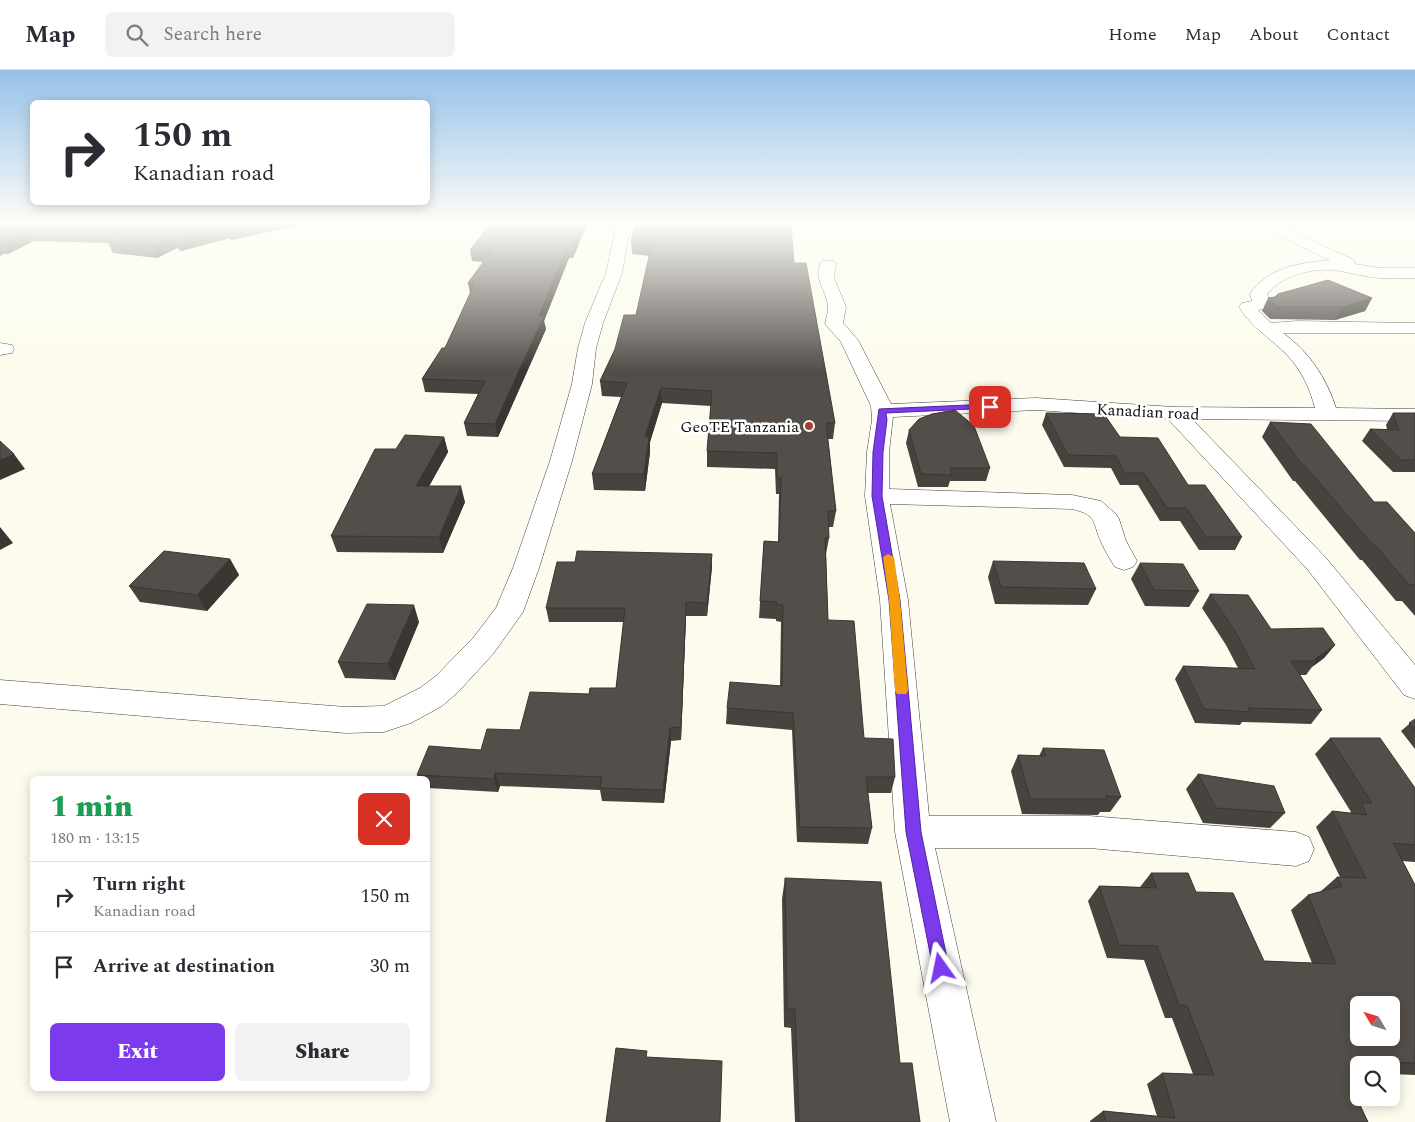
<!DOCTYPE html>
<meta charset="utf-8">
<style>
:root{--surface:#fff;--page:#f2f2f3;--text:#2b2b33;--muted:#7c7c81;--line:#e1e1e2;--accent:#7c3aed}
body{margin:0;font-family:Spectral,serif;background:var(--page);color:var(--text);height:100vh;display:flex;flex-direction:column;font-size:19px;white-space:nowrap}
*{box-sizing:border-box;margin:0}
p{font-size:16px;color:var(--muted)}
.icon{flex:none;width:28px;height:28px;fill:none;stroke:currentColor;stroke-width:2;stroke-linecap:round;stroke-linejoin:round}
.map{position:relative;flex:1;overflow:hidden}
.side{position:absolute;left:30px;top:706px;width:400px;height:315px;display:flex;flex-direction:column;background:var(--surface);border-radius:8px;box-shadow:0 2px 12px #0003}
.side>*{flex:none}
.hud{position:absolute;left:30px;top:30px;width:400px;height:105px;border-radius:8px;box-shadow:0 2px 12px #0003;background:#fff;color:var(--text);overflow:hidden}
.needle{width:32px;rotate:308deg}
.fabs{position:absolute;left:1350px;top:926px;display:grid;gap:10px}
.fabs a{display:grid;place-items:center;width:50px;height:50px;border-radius:8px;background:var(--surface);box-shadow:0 2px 12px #0003;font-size:25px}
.pin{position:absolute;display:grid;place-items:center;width:42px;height:42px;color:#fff;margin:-21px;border-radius:10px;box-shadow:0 2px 8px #0006}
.me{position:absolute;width:55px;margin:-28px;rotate:348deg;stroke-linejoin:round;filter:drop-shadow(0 0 4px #0008)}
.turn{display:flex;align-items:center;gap:18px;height:105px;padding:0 20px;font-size:22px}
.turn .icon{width:65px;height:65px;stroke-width:2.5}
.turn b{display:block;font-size:35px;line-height:42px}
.round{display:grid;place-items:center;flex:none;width:52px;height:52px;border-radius:8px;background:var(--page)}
.overview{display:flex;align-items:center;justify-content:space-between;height:85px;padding:0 20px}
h1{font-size:30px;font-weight:800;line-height:38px;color:#1e9e55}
.primary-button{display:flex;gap:10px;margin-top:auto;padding:10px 20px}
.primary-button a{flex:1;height:58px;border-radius:8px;background:var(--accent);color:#fff;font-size:20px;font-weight:800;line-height:58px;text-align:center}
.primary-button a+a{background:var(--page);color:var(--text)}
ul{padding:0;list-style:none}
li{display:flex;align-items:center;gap:15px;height:70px;padding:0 20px;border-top:1px solid var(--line)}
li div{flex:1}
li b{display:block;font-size:19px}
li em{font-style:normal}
header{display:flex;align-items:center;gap:30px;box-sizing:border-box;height:70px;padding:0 25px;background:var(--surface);border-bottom:1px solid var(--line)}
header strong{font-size:24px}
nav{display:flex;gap:28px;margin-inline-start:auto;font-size:18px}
.search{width:350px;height:45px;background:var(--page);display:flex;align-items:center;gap:12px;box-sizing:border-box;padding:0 18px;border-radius:8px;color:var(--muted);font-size:19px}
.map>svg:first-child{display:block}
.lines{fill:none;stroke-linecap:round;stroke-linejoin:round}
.minor-casing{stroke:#3f3f3f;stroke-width:1}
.minor{fill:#fff;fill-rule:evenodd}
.wall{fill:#47433f}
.shaded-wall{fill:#3a3733}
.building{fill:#534e49;stroke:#3a3733;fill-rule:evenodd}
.route{fill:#7c3aed;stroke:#51269a}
.slow{fill:#f59e0b}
.poi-dot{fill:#a93b36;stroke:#fff;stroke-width:2}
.labels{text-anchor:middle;stroke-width:5;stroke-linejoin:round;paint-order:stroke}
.far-street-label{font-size:16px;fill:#0c0c0c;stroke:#fff}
.far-poi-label{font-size:16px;fill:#0c0c0c;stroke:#fff;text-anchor:end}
</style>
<header>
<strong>Map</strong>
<div class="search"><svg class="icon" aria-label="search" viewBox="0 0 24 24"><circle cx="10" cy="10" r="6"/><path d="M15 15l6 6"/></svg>Search here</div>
<nav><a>Home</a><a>Map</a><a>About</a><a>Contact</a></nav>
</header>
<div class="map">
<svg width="1415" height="1052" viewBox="0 0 1415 1052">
<rect width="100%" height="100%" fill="#fcfbed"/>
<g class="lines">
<g class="minor-casing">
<g id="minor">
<path d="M617,154H631L622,203L603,253L596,278L592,314L572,391L539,498L523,542L493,584L458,622L442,636L411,653L384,662L346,663L0,634V610L346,637L384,636L420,618L436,606L473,568L496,538L513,498L550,391L572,314L578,278L585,253L606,203Z"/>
<path d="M1268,154H1283L1291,161L1354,190L1355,194L1379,198H1415V208C1403,208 1391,209 1380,208C1364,207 1349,202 1334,200C1310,198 1281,206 1267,224L1271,234L1268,238L1258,240L1271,253L1297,251L1415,253V263H1283C1309,282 1326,307 1336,338L1415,339V351L1192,349L1326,488L1415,595V629L1404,625L1308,500L1168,349L1036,340L893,347L889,382V419L1072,425L1101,431L1116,444L1119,449L1126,471L1137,491L1133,497L1124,500L1115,497C1110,489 1105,481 1101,472C1092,452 1098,445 1072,439L890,434L908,530L929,746H1089L1296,762L1309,767L1314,779L1309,791L1296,796L1089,778H935L996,1052H950L895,762L880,530L865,426L867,382L872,350L871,336L841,272L825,254C826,249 828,243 828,238C828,221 811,208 822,191H834L836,194L834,208L846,237L843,253L858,270L891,334L1036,328L1174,337L1315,338C1310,319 1302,301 1288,286C1272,269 1252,258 1239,237L1242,233L1252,231L1250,224C1268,197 1300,193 1330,190L1281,167Z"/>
<path d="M0,273L12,275L14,279L12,283L0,285Z"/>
</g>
</g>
<use href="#minor" class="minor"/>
</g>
<g class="wall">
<path d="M0,154H304L231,170L230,168L181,181L177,178L157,188L113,183L108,173L34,171L8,184H3L0,186Z"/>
<path d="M587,154L573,188H569L544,251L546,259L498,367L467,366L464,353L478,324L425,322L422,309L445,278L470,223L468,213L484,192L472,191L470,180Z"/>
<path d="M780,155L794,193L835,353L833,369H828L836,441L833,457H828L829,468L826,484L828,550L864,668L895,707L891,723H868L872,758L868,774L797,772L792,660L726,654L727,638L780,616L781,552L776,551V549L759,548L764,471L778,472L779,424H776L775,399L707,397V381L711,336L662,333L650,372V382L645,421L594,420L592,404L621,327L602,326L600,311L636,245L649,186L632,184L631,171Z"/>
<path d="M1268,228H1372L1365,241L1335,250L1270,249L1262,241Z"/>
<path d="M1046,343L1120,367L1188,415L1242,467L1235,480H1199L1180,451H1160L1138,415H1120L1111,398L1064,397L1042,355Z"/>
<path d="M1393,343H1415V402H1393L1362,371L1370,359H1387L1386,355Z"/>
<path d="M1270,352L1415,463V546L1402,531H1396L1362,490H1360L1295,411H1293L1262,367Z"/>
<path d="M909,360L990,398L986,411H950L948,417H918L906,373Z"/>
<path d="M444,367L448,382L429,416L465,432L443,483L337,482L331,466L396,379Z"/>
<path d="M230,489L239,505L207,541L140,532L129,516Z"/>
<path d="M993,491L1096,519L1088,535L995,534L988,507Z"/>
<path d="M1140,493L1199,521L1189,537L1145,536L1131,509Z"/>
<path d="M712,497L707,546H686L681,670L671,671L664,733L602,731L600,720L500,716L498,722L428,718V709H419L417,705L481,680L589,624L616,618L624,552H549L546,538Z"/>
<path d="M1210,524L1271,559L1335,575L1324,588L1312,597L1306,605H1300L1322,640L1311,654L1242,652L1240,655L1195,653L1175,609L1183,596L1238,598L1226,575L1202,538Z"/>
<path d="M419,552L395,610L345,608L338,592Z"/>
<path d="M1415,649V679L1401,661Z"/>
<path d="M1330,668L1415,718V792L1402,791L1415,815V1005L1391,1004V995H1359V1027H1356L1368,1052H1090V1051L1103,1041L1157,1046L1147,1014L1162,1003L1193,1004L1172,948H1165L1144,890L1107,888L1088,831L1099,816L1140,817L1151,803L1196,822L1264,891L1312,893L1291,840L1308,825L1320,822L1337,807H1340L1316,757L1332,741L1350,743L1351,742L1315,684Z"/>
<path d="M1043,678L1121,727L1110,742H1100L1098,745L1022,744L1011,701L1018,685L1039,686Z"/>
<path d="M1198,704L1285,743L1270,758L1203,753L1186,719Z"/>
<path d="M785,808L900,993L920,1052H795L791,958L784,957L782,829Z"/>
</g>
<g class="shaded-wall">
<path d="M249,154H304L231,170L226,159Z"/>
<path d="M581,154H587L573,188L572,177Z"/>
<path d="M225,157L230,168L181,181L175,169Z"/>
<path d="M27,159L34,171L8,184L1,173Z"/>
<path d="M172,166L177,178L157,188L152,176Z"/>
<path d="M567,177L569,188L544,251L546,259L498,367L495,354Z"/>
<path d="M0,179L3,184L0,186Z"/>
<path d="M1372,228L1365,241L1335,250L1343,237Z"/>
<path d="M661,318L662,333L650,372V382L645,421L644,404L645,366Z"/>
<path d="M444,367L448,382L421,431L416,416Z"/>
<path d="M14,384L25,399L0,410V390Z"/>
<path d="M461,416L465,432L443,483L439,467Z"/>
<path d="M0,457L13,473L0,480Z"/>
<path d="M712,484V497L707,546V533Z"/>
<path d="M230,489L239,505L207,541L197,525Z"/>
<path d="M686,532V546L681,670V657Z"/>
<path d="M414,535L419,552L395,610L388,594Z"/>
<path d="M1335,575L1324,588L1312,597L1316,591L1315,589Z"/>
<path d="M670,658L671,671L664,733L663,720Z"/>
<path d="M495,703L500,716L498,722L494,709Z"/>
</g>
<g class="building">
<path d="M0,154H249L226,159L225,157L175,169L172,166L152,176L107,171L124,162L27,159L0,173Z"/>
<path d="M490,154H581L572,177H567L539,246H544L495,354L464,353L485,311L422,309L442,278H445L475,213H468L492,180H470Z"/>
<path d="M636,154H780V155L791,156L794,193H806L835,353H826L836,441H828L829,468H825L828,550L854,551L864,668L893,669L895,707H866L872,758L800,757L793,643L727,638L730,612L782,616L783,535H777V532L760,531L764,471L779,472L781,408L777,407V383L707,381L712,321L661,318L645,366L649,367L644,404H592L627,313L600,311L615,279L624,245H636L652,173L631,171Z"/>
<path d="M1328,210L1372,228L1343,237H1277L1268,228L1275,227L1278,224Z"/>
<path d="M955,340L974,356L990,398H950L952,405L921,404L909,360L919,349L932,344Z"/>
<path d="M1046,343L1104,344L1120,367L1158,368L1188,415H1205L1242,467H1206L1186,438H1167L1144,403H1125L1116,386L1068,385Z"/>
<path d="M1393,343H1415V390H1401L1370,359L1399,360Z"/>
<path d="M1270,352L1311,354L1374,432H1387L1415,463V515H1409L1374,474H1372L1305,396H1303Z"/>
<path d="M405,365L444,367L416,416H461L439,467L331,466L375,379H396Z"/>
<path d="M0,371L14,384L0,390Z"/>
<path d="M164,481L230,489L197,525L129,516Z"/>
<path d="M577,481L712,484L707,533L686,532L681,657L670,658L663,720L600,718L602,707L495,703L494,709L417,705L429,676L481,680L487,659L520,660L530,622L589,624L590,618H616L625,538H546L557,492H575Z"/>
<path d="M993,491L1084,493L1096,519L1001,517Z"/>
<path d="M1140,493L1183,494L1199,521L1154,520Z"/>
<path d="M1210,524L1248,525L1271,559L1323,558L1335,575L1315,589L1316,591H1291L1322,640L1248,638L1250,642L1204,639L1183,596L1255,599L1235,561Z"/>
<path d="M367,534L414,535L388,594L338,592Z"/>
<path d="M1415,649V660L1409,653Z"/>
<path d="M1330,668H1380L1415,718V775L1393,773L1415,815V993L1368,992L1370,995H1359V1015L1350,1014L1368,1052H1106L1103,1041L1175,1048L1162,1003L1214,1005L1187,936L1179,935L1157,876L1119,875L1099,816L1157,818L1151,803H1188L1196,822L1233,823L1264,891L1336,894L1308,825L1342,816L1337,807L1366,808L1332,741L1367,745L1361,733H1372ZM1359,935H1391V968H1359Z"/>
<path d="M1043,678L1104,680L1121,727L1106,726L1107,729H1030L1018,685L1046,686Z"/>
<path d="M1198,704L1274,716L1285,743L1216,738Z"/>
<path d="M785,808L881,812L900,993H912L920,1052H799L795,939H787Z"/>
<path d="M616,978L647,981L646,987L722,991L720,1052H606Z"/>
</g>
<linearGradient id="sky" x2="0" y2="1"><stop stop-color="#95c1ea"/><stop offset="0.51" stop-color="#fefdf7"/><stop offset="1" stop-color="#fefdf7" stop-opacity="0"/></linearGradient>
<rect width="1415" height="301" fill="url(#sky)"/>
<path class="route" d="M990,334L993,335V338L886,343L887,350L883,382L882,426L900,530L921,762L949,898L947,903L941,906L935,903L933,898L906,762L889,530L872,426L873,382L879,339Z"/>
<path class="slow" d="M888,484L894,487L900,530L908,621L906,624H897L895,621L889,530L883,487Z"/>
<circle class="poi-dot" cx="809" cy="356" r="5"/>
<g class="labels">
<g class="far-street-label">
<text transform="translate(1148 341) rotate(3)" y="6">Kanadian road</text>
</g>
<g class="far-poi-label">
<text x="799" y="362">GeoTE Tanzania</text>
</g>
</g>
</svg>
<div class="fabs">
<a><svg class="needle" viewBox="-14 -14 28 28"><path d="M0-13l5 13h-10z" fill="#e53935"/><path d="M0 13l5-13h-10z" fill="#7c7c81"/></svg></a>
<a><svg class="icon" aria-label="search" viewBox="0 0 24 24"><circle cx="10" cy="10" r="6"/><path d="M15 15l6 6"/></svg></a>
</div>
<div class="pin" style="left:990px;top:337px;background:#d93025"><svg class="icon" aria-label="arrive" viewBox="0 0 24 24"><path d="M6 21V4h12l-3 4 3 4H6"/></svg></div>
<svg class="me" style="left:941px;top:898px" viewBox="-20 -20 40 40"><path d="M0-17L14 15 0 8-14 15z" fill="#7c3aed" stroke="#fff" stroke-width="4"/></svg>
<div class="hud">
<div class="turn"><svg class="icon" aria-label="right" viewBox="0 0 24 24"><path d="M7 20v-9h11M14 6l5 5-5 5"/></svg><div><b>150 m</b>Kanadian road</div></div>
</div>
<section class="side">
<div class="overview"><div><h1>1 min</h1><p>180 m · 13:15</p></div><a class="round" style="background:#d93025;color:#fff"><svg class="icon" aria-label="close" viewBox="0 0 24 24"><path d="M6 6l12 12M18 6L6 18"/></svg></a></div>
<ul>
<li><svg class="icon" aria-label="right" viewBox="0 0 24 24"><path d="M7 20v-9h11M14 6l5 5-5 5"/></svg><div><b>Turn right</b><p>Kanadian road</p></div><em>150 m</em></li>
<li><svg class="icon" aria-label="arrive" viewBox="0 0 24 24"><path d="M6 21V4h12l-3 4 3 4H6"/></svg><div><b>Arrive at destination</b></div><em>30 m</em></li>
</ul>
<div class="primary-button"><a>Exit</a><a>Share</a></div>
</section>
</div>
